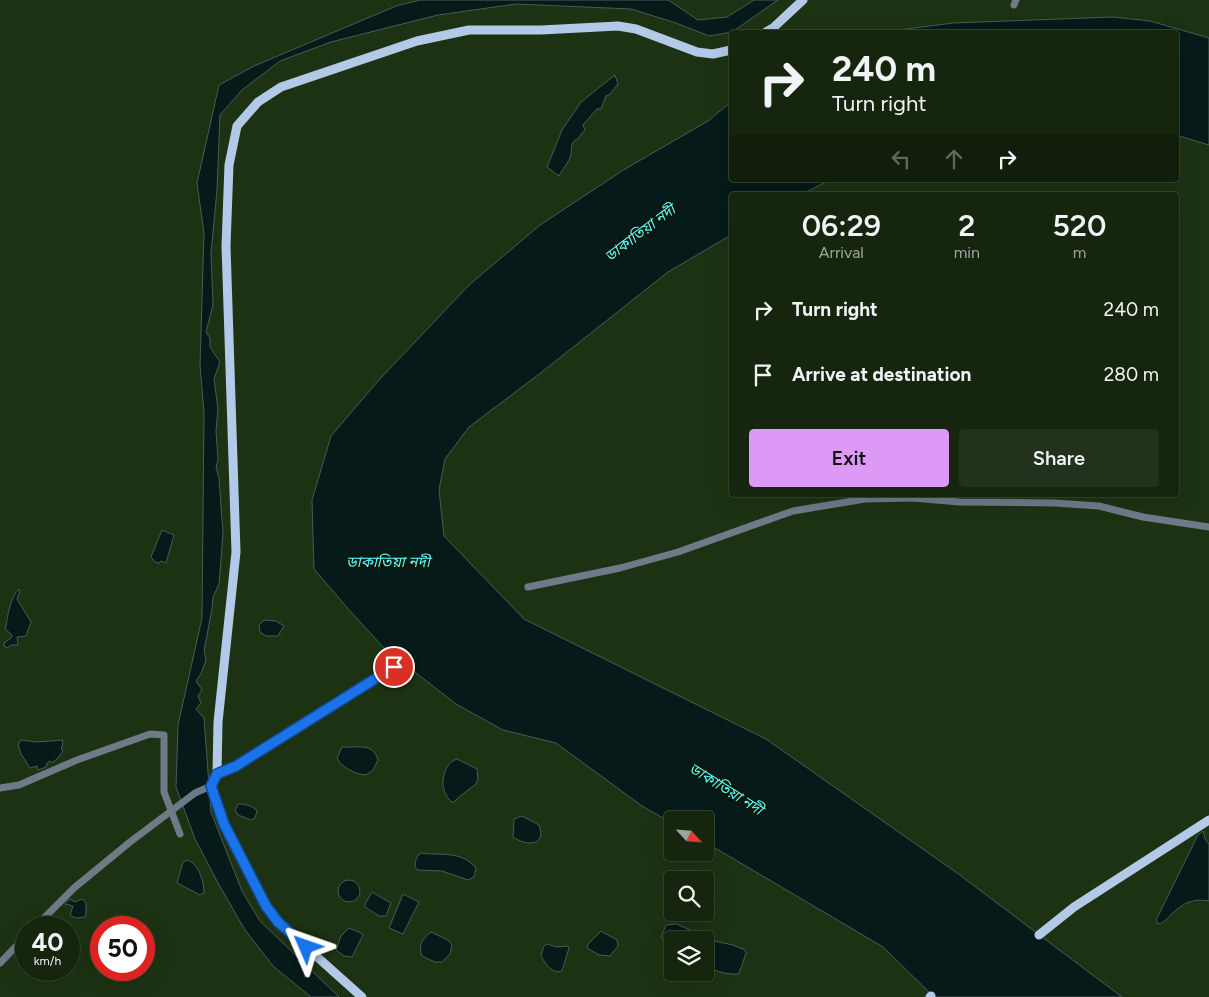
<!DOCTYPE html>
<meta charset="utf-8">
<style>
:root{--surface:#16260e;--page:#23321c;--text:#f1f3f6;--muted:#9ea59e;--line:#35432e;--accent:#dc99f5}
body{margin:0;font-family:Figtree,"Noto Sans Bengali",sans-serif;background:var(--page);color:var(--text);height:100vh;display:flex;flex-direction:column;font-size:19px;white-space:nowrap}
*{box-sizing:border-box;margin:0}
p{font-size:16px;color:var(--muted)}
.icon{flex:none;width:28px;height:28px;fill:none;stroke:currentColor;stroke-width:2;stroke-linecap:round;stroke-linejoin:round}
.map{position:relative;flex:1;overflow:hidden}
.sheet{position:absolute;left:729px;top:192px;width:450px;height:305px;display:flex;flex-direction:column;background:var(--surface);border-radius:5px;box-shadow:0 5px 20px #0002,0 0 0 1px var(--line)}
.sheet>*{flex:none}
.hud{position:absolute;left:729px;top:30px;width:450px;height:152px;border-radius:5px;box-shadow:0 5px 20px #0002,0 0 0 1px var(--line);background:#16260e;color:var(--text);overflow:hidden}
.needle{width:32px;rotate:116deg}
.controls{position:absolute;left:664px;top:811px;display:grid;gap:10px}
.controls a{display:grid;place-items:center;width:50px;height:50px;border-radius:5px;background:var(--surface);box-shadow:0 5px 20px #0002,0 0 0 1px var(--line);font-size:25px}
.speed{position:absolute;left:15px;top:916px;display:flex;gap:10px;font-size:25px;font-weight:700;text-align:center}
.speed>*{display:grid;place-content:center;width:65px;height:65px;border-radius:50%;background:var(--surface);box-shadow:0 5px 20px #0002,0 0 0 1px var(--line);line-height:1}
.speed small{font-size:12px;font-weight:400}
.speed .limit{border:8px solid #d22;background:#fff;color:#111}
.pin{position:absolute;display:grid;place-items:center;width:42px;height:42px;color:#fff;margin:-21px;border:2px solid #fff;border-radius:50%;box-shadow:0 1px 5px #0007}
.me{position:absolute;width:55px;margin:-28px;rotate:313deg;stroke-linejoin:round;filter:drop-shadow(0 0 4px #0008)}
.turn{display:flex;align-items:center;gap:18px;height:105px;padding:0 20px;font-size:22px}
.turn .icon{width:65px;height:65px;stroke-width:2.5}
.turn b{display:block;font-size:35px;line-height:42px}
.lanes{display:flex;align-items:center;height:48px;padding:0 20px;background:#0003;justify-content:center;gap:25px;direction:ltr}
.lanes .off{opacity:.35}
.eta{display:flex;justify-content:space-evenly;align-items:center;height:85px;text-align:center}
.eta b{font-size:30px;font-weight:600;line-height:35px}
.primary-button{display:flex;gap:10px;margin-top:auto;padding:10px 20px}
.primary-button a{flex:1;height:58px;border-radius:5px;background:var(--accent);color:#111;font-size:20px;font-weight:600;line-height:58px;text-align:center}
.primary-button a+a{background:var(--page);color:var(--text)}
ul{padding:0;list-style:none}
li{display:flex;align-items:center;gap:15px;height:65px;padding:0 20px}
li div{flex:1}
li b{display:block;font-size:19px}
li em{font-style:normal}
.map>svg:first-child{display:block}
.water{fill:#061a1a;stroke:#4a5c56}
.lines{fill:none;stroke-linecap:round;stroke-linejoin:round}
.minor{stroke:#6f7a89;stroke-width:7}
.major{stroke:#b2c9e8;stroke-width:9}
.route-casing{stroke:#114b97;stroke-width:12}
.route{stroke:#1a73e8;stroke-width:9}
.labels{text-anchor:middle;stroke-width:5;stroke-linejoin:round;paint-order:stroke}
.water-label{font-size:15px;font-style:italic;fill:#5ef8fb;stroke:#0e170a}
</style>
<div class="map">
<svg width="1209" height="997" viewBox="0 0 1209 997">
<rect width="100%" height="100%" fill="#1d3213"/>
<g class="water">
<path d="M420,0H668L698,20L727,17L754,0H778L732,32L709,36L676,23L631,9L516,4L438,15L331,42L280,61L242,90L220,115L217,190L211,253L213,305L206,332L210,338V347L220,362L214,379L218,409L216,431L218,460L216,467L219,478L223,533L219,584L213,597L212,609L204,651L206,660L201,674L196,681L202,690L198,696L201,703L196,709L204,718L211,812L242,891L260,921L339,997H311L273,966L245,930L218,883L195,839L176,787L178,725L202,618L204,413L200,365L204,233L197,183L219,85L254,66L396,6Z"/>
<path d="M1113,17L1150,21L1209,38V145L1176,135V32H884L953,23Z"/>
<path d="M615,75L618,84L610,94L606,96L601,109H597L583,125L585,130L581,134L579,138C570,142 572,147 571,155C569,162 562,170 559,176L547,167L562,130L581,102Z"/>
<path d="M731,102V180H830L800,195H731V235L668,272L538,375L469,427L445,459L439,490L444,536L524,619L766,739L957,873L1122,997H934L883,947L705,842V820H672V823L642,806L556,743L503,730L456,704L384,648L350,611L314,569L312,500L331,436L378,381L469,285L540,225L625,169L708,121Z"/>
<path d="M162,530L174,535L166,563L161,561L159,563L155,562L151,557Z"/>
<path d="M19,589L20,591L17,599L31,622L26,636L17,637L18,645H11L7,648L4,646V643L11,638L12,635L5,629L6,626C8,614 10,598 19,589Z"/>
<path d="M264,620L276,621L284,626L278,636H266L260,632L259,625Z"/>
<path d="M21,740L36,742L63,740L62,747L61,748L63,751L58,758L52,763L50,761L47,763L46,767L38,770L37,766L30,768L21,754L18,745Z"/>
<path d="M342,747C357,748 373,742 378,760L373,770L366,775C355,774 342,768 337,758Z"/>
<path d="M457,759L477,769L478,779L476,784L459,797L454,802H452C438,792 441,764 457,759Z"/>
<path d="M238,804C245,804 252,805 257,811L255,818L251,820L238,815L235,810Z"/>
<path d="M522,816L539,825C547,847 526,846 513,837L514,819Z"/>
<path d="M1203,831L1205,839L1209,844V901C1193,898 1183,903 1172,914C1167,918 1165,923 1158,924L1156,920L1198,835Z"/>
<path d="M421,853C441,856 461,850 476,868L474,877L468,880L442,871L417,870C413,865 416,856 421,853Z"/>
<path d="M188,860C199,865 204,881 204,893L200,895L177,883L183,862Z"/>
<circle cx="349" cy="891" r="11"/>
<path d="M372,892L391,903L386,916H379L365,907V904Z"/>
<path d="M403,894L419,902L403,934L389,928Z"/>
<path d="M70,899L75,902L82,899L86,903V914L85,917L76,918L70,915L73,906L65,904Z"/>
<path d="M676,924L690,930L693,934L692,940H672V947H670L661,937L666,925Z"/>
<path d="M349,928L359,932L363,935L352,957L344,956L336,950L341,936Z"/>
<path d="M601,931L617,940L618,946L610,956L599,955L587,948L588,944Z"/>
<path d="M431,932L448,940L452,945L450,954L442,962H435L422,956C418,945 422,939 431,932Z"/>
<path d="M714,941L733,945L745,950L746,953L739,974C717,975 696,966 712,942Z"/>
<path d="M547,944L556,947L568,946L569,948L562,971C553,975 544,963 541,955L544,946Z"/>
</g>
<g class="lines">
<g class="minor">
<path d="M1014,5L1016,0"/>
<path d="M528,587L620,568L678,552L793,511L865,499L913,498L959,502L1055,503L1099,506L1143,517L1209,527"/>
<path d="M217,774L236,766L394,667"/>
<path d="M0,788L19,785L77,760L150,734L164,735V792L180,834"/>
<path d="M34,928L74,888L130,842L195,793L211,786"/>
<path d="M0,963L26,936"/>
</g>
<g class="major">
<path d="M766,32L773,28L803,0"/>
<path d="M1039,935L1074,907L1209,820"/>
<path d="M362,997L278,922L266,906L224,824L211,786L217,774L218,722L236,552L226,246L229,165L237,126L258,102L281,87L417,41L469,30H541L618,26L636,29L697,52L713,54L731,50"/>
<path d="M930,997L931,996"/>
</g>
</g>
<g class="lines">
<g class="route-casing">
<path id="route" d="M306,947L278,922L266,906L224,824L211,786L217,774L236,766L394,667"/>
</g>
<use href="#route" class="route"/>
</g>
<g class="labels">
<g class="water-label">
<text transform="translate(640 233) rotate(-37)" y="5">ডাকাতিয়া নদী</text>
<text x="388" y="567">ডাকাতিয়া নদী</text>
<text transform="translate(726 789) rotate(32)" y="5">ডাকাতিয়া নদী</text>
</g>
</g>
</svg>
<div class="controls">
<a><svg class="needle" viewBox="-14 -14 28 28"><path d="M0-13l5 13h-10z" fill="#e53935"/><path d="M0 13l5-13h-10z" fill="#9ea59e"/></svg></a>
<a><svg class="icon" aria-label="search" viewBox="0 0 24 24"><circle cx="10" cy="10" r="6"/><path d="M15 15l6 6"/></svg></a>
<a><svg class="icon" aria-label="layers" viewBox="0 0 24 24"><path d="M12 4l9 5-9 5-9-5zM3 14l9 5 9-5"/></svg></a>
</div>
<div class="speed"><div>40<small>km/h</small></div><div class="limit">50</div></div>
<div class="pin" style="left:394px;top:667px;background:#d93025"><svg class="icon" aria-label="arrive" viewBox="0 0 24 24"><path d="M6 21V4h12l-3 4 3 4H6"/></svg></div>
<svg class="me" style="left:306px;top:947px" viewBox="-20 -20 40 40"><path d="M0-17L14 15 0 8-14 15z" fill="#1a73e8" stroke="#fff" stroke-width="4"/></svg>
<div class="hud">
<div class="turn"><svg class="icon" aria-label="right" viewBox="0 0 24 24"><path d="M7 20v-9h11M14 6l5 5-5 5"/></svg><div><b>240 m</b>Turn right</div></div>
<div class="lanes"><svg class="icon off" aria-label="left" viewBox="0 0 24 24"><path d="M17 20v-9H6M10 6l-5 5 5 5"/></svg><svg class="icon off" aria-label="ahead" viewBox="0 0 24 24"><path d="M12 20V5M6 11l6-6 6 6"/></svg><svg class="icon" aria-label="right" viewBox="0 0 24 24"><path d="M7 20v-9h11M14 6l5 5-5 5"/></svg></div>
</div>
<section class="sheet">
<div class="eta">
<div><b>06:29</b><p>Arrival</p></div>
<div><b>2</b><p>min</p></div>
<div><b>520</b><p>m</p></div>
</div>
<ul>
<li><svg class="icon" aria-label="right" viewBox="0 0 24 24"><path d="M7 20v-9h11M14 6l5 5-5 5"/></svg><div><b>Turn right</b></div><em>240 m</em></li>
<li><svg class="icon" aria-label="arrive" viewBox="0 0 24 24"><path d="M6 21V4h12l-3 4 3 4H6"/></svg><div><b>Arrive at destination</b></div><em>280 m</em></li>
</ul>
<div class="primary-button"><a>Exit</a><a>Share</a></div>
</section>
</div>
